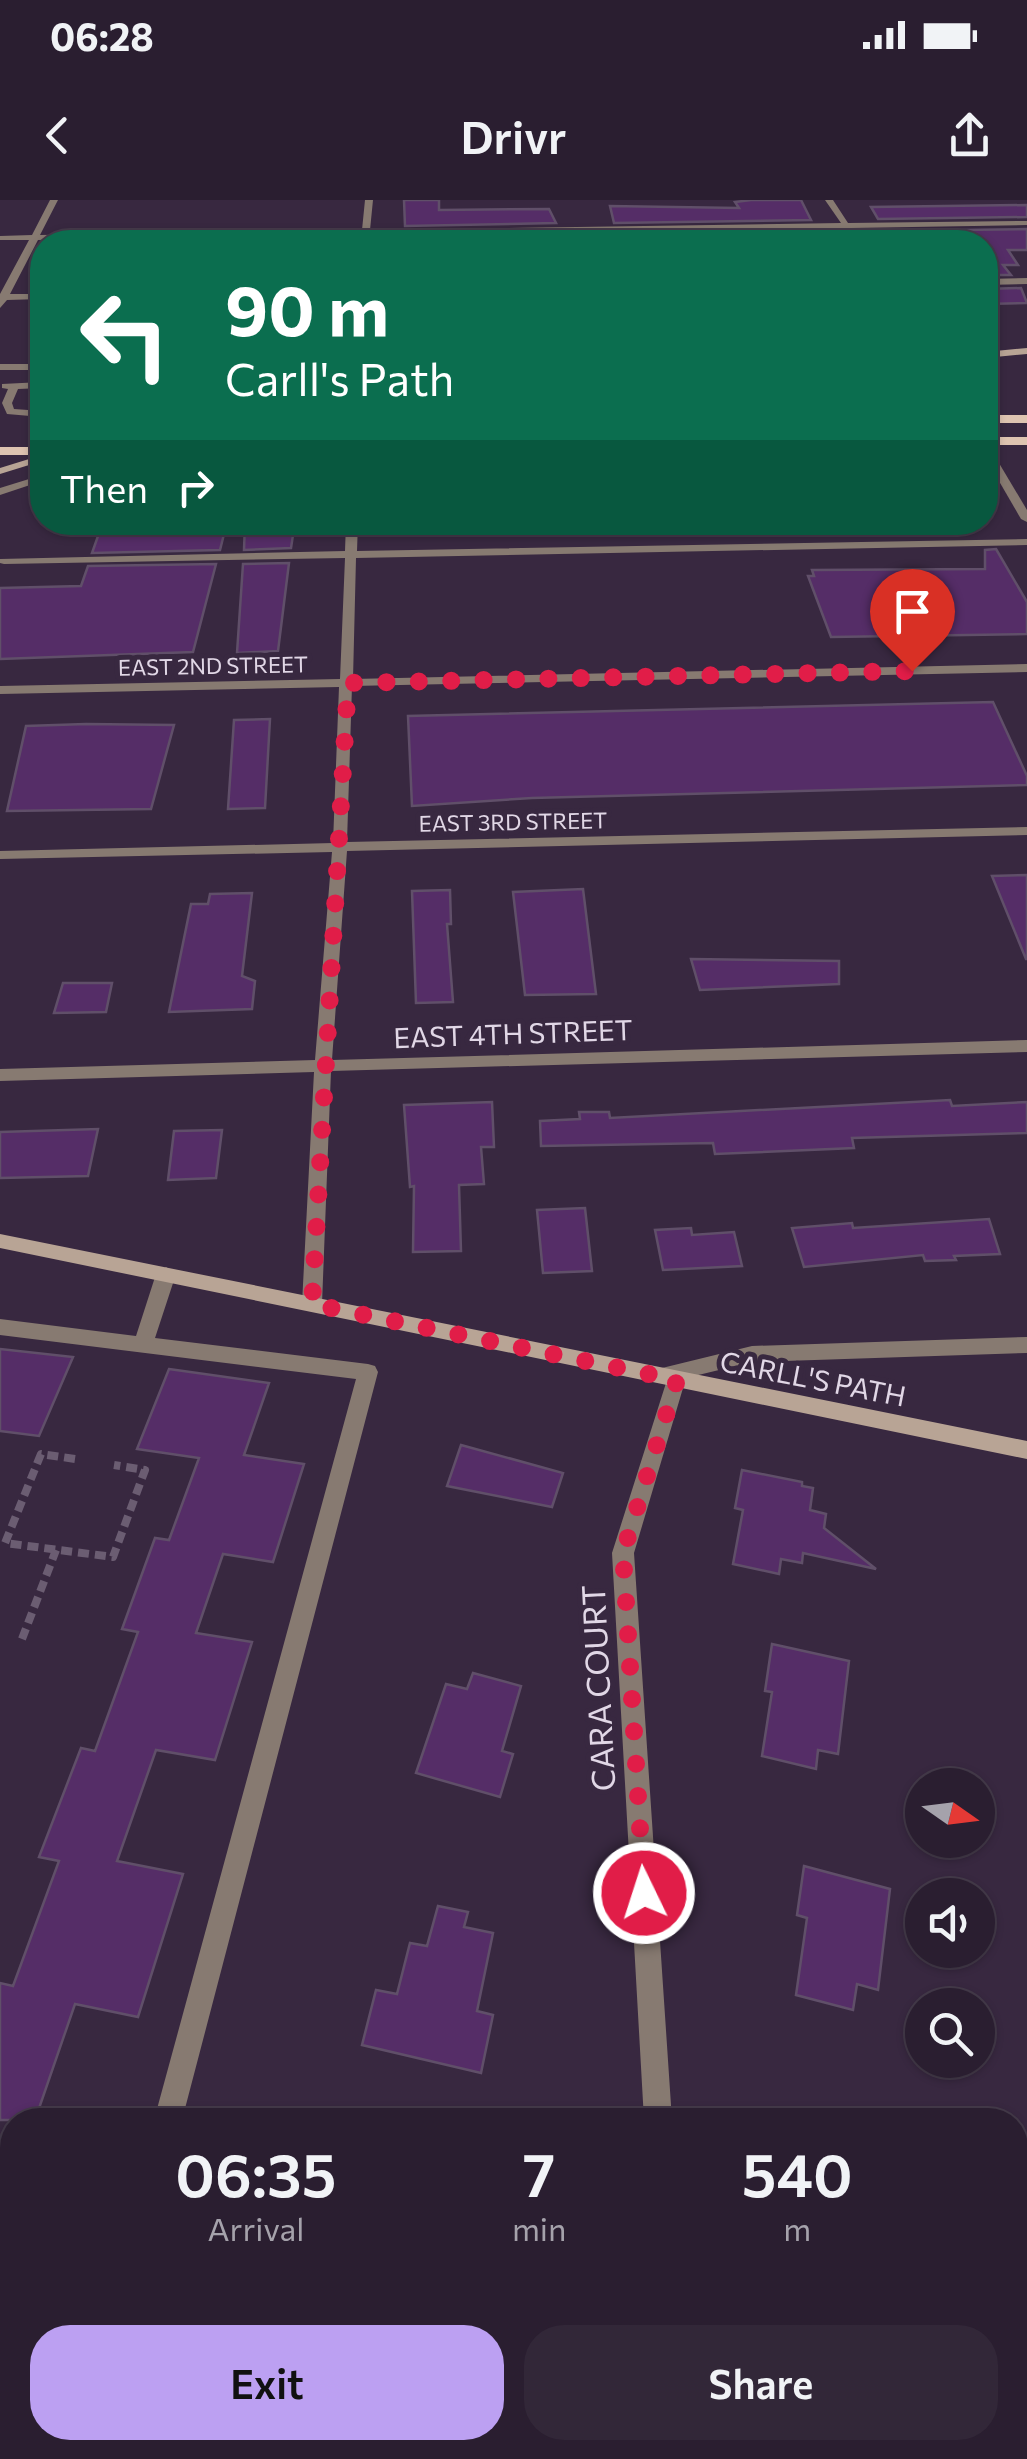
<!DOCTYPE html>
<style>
:root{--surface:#2a1e30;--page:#322738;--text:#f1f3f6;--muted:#a5a2ab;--line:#463c4c;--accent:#bca0f2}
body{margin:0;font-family:Commissioner,sans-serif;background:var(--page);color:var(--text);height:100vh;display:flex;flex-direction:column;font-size:38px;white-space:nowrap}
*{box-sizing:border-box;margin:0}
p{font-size:32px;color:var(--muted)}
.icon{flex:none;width:55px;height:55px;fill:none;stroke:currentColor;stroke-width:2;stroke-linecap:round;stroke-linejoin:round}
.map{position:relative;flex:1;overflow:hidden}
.details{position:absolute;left:0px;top:1908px;width:1028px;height:352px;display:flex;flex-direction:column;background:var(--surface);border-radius:40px 40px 0 0;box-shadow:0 2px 8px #0004,0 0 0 2px var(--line)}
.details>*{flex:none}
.hud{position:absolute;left:30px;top:30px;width:968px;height:305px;border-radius:40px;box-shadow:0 2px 8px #0004,0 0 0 2px var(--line);background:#0b6e4f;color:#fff;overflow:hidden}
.needle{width:65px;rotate:104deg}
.buttons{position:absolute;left:905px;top:1568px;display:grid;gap:20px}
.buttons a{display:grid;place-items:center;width:90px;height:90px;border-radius:50%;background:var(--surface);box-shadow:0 2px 8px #0004,0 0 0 2px var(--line);font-size:50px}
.pin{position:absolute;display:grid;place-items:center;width:85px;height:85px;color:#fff;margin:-102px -42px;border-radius:50% 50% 50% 0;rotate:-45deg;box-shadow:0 0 10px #0007}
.pin .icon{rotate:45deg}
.me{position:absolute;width:110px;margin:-55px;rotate:356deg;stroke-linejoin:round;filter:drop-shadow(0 0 8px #0008)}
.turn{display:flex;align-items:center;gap:35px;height:210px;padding:0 30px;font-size:45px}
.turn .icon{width:130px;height:130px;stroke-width:2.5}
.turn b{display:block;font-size:70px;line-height:85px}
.then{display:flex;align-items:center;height:95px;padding:0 30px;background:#0003;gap:20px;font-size:38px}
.eta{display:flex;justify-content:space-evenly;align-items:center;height:170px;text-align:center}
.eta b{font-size:60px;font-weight:600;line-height:70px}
.primary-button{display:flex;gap:20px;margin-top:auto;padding:20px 30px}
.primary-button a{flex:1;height:115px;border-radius:40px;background:var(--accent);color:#111;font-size:40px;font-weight:600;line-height:115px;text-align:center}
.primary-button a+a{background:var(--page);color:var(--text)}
.status{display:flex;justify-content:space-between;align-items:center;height:70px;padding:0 50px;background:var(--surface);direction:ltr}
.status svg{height:28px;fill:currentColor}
header{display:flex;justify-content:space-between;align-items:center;height:130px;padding:0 30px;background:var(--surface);font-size:45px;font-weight:600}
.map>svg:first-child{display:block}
.building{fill:#552d67;stroke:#604f69;stroke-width:2.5}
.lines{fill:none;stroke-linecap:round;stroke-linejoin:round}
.path{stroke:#6b5d72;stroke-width:8;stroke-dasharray:11 6;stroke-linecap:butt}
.lane{fill:#877a71;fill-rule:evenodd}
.street{fill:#877a71;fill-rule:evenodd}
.secondary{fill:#b8a495;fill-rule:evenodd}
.primary{fill:#dec4b1;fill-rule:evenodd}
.route{stroke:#e11d48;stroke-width:18;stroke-dasharray:0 32.4}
.labels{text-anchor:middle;stroke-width:10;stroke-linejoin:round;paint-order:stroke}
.far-street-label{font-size:22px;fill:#e1d7e6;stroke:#382840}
.street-label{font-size:28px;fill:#e1d7e6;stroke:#382840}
.near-street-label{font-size:32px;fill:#e1d7e6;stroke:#382840}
</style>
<div class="status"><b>06:28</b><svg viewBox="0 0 49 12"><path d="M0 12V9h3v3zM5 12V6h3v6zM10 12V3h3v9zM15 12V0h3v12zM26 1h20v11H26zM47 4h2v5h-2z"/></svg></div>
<header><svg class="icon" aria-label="back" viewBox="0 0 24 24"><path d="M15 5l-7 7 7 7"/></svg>Drivr<svg class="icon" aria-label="share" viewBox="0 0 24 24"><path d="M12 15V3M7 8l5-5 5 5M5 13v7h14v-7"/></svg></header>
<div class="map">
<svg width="1027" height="2259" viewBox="0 0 1027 2259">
<rect width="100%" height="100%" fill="#382840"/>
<g class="building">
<path d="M404,0H439V10L549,9L556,23L405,26Z"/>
<path d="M751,0H801L811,20L614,23L610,6L739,8L735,2Z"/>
<path d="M1027,5V17L878,19L871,7Z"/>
<path d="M1027,29V50H1008L1018,65H1003L1011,75H985V42H893L886,31Z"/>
<path d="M818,32L823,42H620L618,35Z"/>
<path d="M560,36L562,42H406V38Z"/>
<path d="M1021,88L1027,103L985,104V89Z"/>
<path d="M103,322H227L220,350L92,353Z"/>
<path d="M245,322H295L291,348L244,350Z"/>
<path d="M996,349L1027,402V434L831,437L808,376H814L812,370L985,369V350Z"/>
<path d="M289,363L278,451L237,453L243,364Z"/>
<path d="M216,364L193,452L0,459V388L81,386L88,366Z"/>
<path d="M993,502L1027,576V585L532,598L412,606L408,516Z"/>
<path d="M270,519L265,608L228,609L234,520Z"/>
<path d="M86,524L174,525L151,609L7,611L26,526Z"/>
<path d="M1027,675V759H1026L992,676Z"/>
<path d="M583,689L596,794L525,795L513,692Z"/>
<path d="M450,690L451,724H447L453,802L416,803L412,691Z"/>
<path d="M252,693L242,776L255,781L252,809L169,812L191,704H208L210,694Z"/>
<path d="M691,759L839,761V784L700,790Z"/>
<path d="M63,783H112L106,812L54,813Z"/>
<path d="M950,900L952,906L1027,902V933L852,938L854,948L715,954L713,943L541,946L540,921L580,919L579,912H609L610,918Z"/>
<path d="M492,902L494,947H481L484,984L459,985L461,1051L413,1052L414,986L410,987L404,905Z"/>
<path d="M98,929L88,976L0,978V932Z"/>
<path d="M222,930L216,978L168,980L174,931Z"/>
<path d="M585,1008L592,1071L543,1073L537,1010Z"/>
<path d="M989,1019L1000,1054L954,1056L956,1060L925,1061L923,1055L804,1067L792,1028L852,1023L853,1028Z"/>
<path d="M691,1028L692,1035L734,1032L742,1066L663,1070L655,1030Z"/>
<path d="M0,1149L73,1157L39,1236L0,1231Z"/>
<path d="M169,1169L269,1183L244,1255L304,1264L273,1362L223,1354L196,1433L252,1442L215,1560L156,1550L117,1661L183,1674L138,1817L75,1804L35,1920H0V1783L13,1786L59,1661L39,1657L81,1548L95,1551L138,1432L122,1429L155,1338L169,1340L199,1258L137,1249Z"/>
<path d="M461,1245L563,1273L552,1307L447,1286Z"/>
<path d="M742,1270L802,1282V1286L813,1288L810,1310L826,1314L824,1328L876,1369L803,1353L802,1363L781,1359L779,1374L733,1364L743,1310L735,1308Z"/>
<path d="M772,1444L849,1461L838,1554L818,1550L816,1569L762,1556L772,1492L765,1491Z"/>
<path d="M473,1473L521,1486L502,1551L513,1554L500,1597L416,1573L446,1484L467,1489Z"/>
<path d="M804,1666L890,1689L878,1790L857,1784L853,1810L796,1795L807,1718L797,1715Z"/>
<path d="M438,1706L468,1712L464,1727L493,1733L477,1811L493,1815L481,1873L362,1845L376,1790L397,1794L410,1743L427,1746Z"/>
</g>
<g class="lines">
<g class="path">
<path d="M75,1259L41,1254L5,1343L113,1357L145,1270L114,1265"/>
<path d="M22,1439L56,1350"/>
</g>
<g class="lane">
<path d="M42,182V188L18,189L12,203L14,209L42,211V217L7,214L2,203L8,189L2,188V184Z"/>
<path d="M42,275V281L0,295V288Z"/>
<path d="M668,322H679L678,332H670Z"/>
</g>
<g class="street">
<path d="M50,0H58L40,35L362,30L365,0H373L370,30L841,23L825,0H833L848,23L1027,21V25L852,28L861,42H853L844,28L370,35L369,42H361L362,35L38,40L10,94H42V99L7,100L0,108V94L29,40H0V36L32,35Z"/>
<path d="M1027,78V84L985,85V79Z"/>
<rect x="0" y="164" width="42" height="6"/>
<path d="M985,245L990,248L1027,310V322L1021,319L985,257Z"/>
<path d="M346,322H358L357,351L1027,339V345L356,358L353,479L1027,464V472L352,486L347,642L1027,627V635L347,651L332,860L1027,840V852L331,871L322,1104L312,1112L302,1104L314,872L0,881V869L315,860L332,652L0,659V651L333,643L339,487L0,494V486L340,479L345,358L4,364L0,363V359L345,351Z"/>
<path d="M166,1067L176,1074L155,1138L368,1164L375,1166L378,1172L182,1920H154L356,1179L0,1135V1119L136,1136L156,1074Z"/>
<path d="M1027,1137V1153L752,1162L686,1178L634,1353L672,1920H644L612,1353L666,1183L655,1182L652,1176L655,1170L662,1168L752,1146Z"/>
<path d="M65,2248H97L94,2259H62Z"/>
</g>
<g class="secondary">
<path d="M1027,148V154L985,158V152Z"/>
<path d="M42,255V261L0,274V268Z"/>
<path d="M0,1034L1027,1241V1259L0,1048Z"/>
</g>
<g class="primary">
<rect x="985" y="215" width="42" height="8"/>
<rect x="985" y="237" width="42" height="8"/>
<rect x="0" y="247" width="42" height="8"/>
</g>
</g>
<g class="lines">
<path class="route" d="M644,1693L623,1353L677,1180L312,1104L348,483L912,471"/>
</g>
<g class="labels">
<g class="far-street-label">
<text transform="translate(213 466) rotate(-1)" y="8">EAST 2ND STREET</text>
<text transform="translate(513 622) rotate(-1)" y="8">EAST 3RD STREET</text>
</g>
<g class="street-label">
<text transform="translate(513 834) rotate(-2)" y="10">EAST 4TH STREET</text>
<text transform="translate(813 1179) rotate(11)" y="10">CARLL'S PATH</text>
</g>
<g class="near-street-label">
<text transform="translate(599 1488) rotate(-93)" y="11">CARA COURT</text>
</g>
</g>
</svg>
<div class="buttons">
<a><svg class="needle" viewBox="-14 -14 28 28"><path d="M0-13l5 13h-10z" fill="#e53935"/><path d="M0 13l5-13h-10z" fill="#a5a2ab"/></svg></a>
<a><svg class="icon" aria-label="sound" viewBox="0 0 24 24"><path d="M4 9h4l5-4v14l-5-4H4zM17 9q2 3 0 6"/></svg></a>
<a><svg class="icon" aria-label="search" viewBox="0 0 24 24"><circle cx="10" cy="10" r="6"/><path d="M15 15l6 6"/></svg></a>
</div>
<div class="pin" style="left:912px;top:471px;background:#d93025"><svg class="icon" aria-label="arrive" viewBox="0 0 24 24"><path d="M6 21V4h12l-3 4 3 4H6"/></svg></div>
<svg class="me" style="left:644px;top:1693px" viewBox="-20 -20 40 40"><circle r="17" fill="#e11d48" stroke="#fff" stroke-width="3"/><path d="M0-11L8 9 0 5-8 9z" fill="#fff"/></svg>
<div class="hud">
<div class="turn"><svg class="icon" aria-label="left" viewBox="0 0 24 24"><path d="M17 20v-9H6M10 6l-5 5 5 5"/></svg><div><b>90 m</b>Carll's Path</div></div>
<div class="then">Then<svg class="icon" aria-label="right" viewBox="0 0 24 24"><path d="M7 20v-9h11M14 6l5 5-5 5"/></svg></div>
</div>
<section class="details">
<div class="eta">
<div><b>06:35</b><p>Arrival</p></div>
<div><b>7</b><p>min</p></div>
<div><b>540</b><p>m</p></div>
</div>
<div class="primary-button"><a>Exit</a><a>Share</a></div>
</section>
</div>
